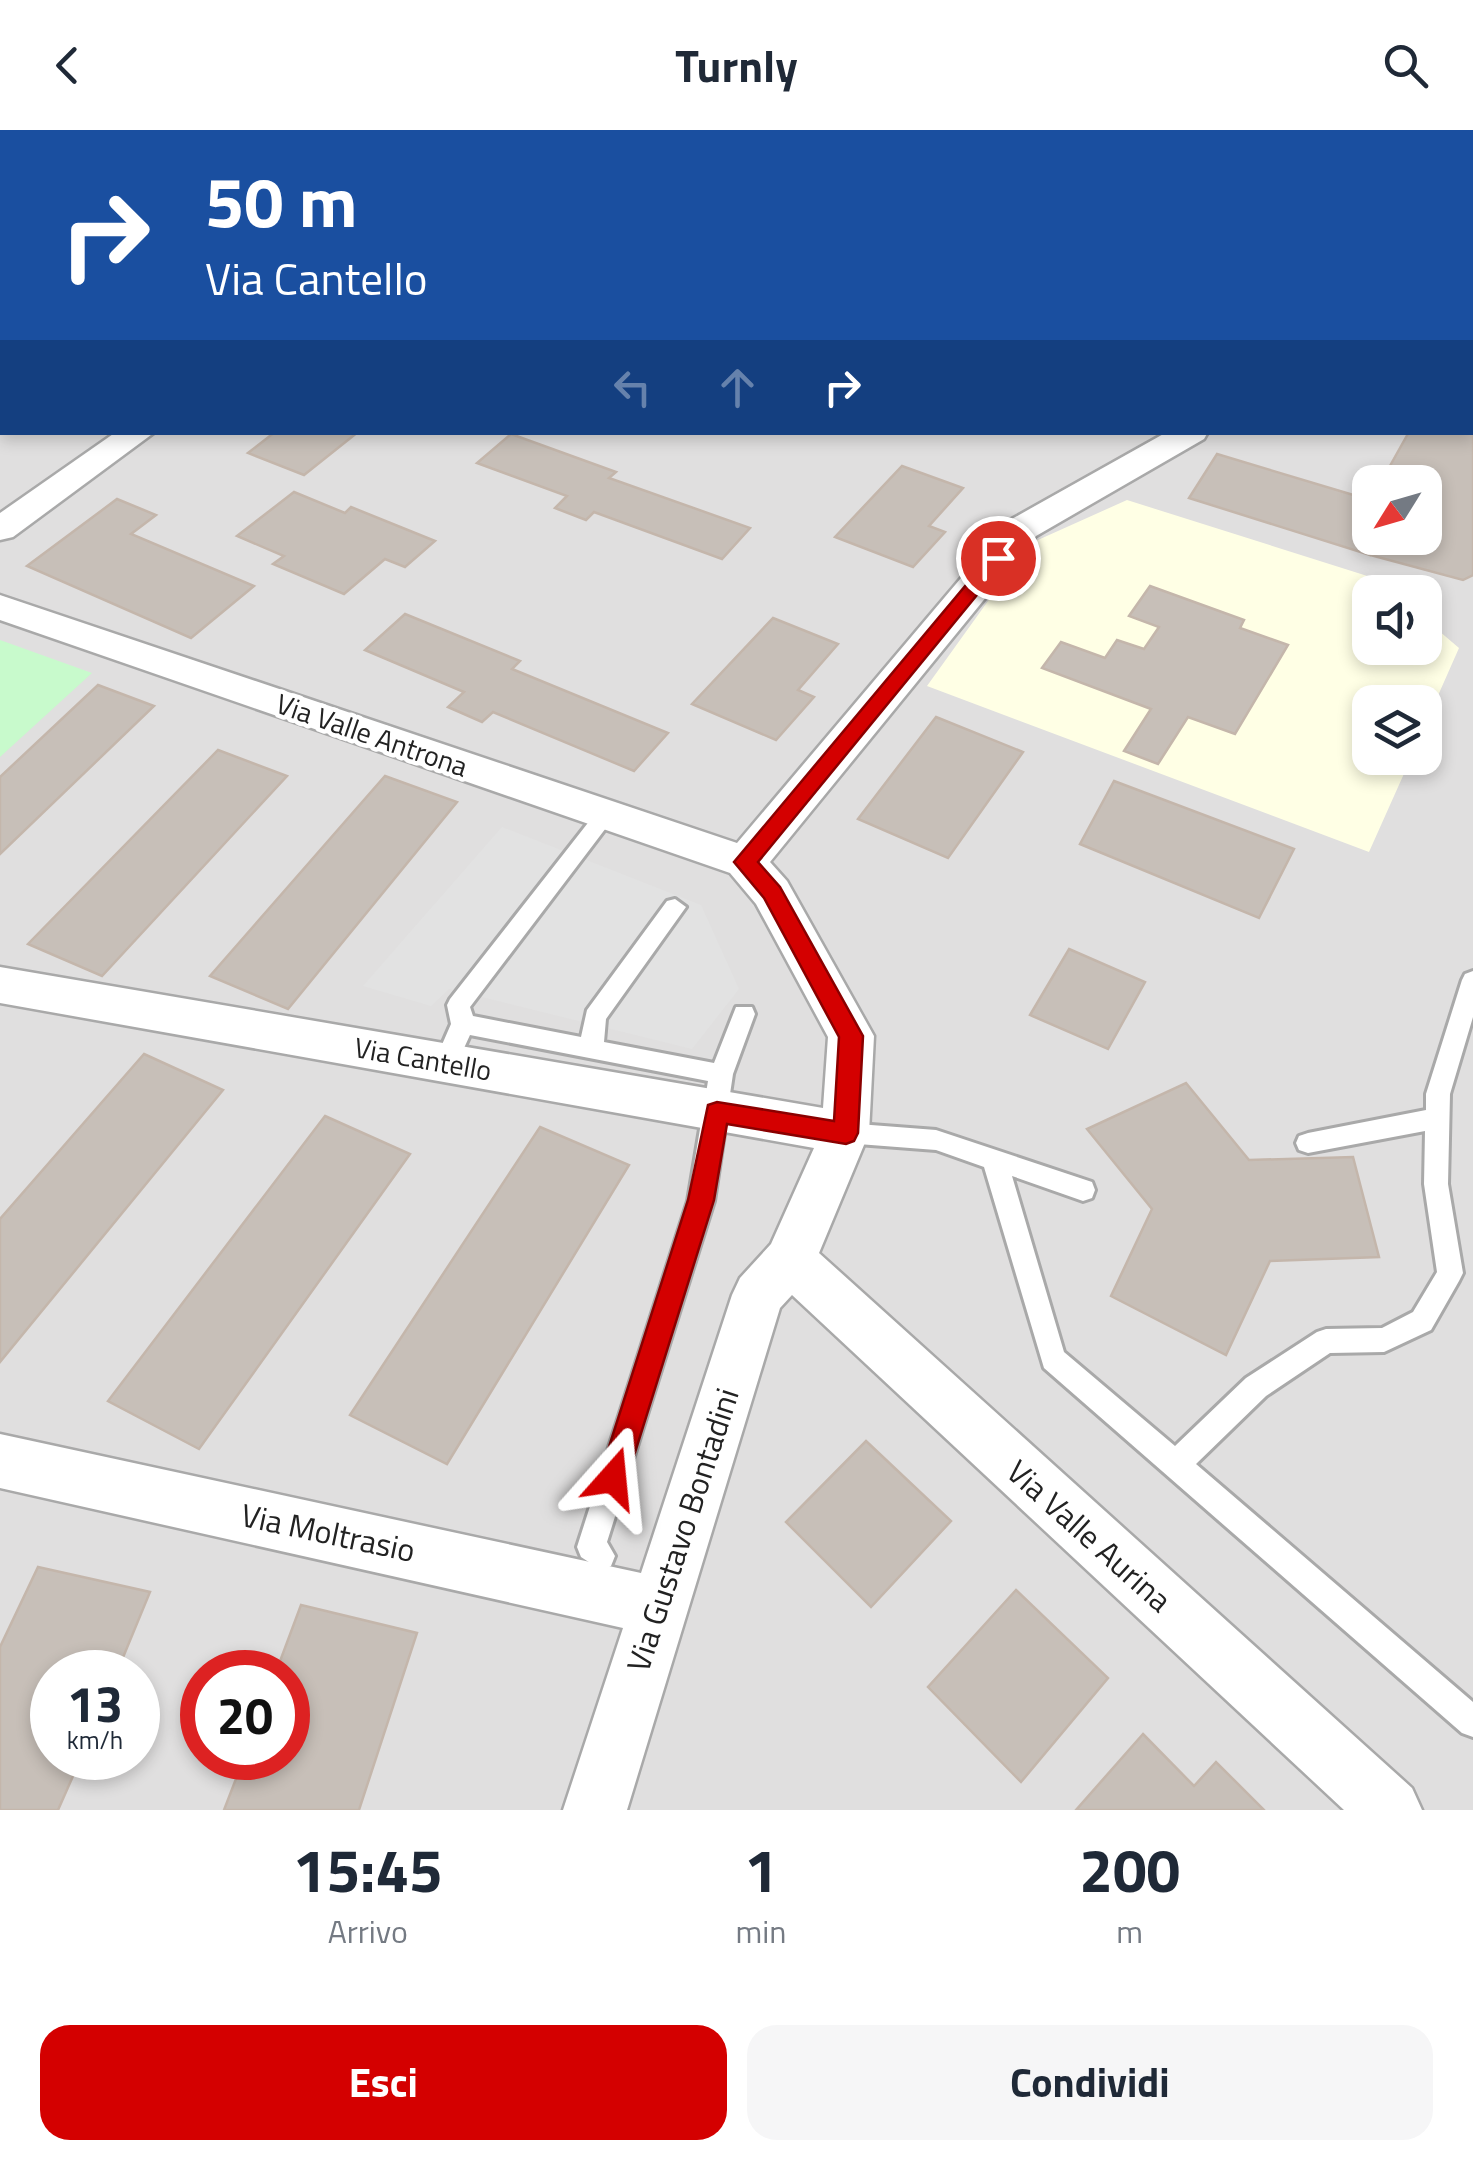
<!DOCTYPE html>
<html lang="it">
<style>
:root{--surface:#fff;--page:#f6f6f7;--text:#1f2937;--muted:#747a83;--accent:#d40000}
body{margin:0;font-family:"Titillium Web",sans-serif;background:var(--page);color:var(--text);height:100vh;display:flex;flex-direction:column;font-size:38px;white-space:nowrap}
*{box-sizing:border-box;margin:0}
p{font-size:32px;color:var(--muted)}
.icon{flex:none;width:55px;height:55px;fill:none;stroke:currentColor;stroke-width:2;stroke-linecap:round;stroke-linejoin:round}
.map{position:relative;height:1680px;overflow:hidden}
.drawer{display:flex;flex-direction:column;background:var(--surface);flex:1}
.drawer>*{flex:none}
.top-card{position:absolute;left:0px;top:0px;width:1475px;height:305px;box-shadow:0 5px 15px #0003;background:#1a4fa0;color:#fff;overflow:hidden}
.needle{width:65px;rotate:233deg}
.tools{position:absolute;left:1352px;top:335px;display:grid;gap:20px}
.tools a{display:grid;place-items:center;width:90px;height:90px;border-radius:20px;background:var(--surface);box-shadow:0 5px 15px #0003;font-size:50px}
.speed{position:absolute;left:30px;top:1520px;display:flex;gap:20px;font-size:50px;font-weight:700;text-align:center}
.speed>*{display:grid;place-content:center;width:130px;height:130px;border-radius:50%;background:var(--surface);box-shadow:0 5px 15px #0003;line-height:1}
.speed small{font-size:25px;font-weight:400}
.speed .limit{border:15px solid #d22;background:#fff;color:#111}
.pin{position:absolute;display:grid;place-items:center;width:85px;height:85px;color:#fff;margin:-42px;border:5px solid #fff;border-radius:50%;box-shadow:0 2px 10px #0007}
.me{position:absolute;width:110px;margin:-55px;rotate:18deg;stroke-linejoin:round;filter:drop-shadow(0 0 8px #0008)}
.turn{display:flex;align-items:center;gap:35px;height:210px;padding:0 40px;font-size:45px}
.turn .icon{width:130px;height:130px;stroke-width:2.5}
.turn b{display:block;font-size:70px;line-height:85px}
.lanes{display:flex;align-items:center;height:95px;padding:0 40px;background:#0003;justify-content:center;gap:50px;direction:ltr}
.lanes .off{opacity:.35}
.eta{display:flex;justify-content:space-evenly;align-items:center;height:170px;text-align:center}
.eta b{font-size:60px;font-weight:700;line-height:70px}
.primary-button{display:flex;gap:20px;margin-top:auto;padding:20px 40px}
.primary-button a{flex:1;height:115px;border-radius:30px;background:var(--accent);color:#fff;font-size:40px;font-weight:700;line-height:115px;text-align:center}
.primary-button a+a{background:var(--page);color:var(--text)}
header{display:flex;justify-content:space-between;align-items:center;height:130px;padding:0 40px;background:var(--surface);font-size:45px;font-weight:700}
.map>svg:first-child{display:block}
.residential{fill:#e0dfdf;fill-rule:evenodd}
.education{fill:#ffffe5}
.park{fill:#c8facc}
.parking{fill:#e2e2e2}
.building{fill:#c7bfb8;stroke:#c4b6ab;stroke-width:2.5}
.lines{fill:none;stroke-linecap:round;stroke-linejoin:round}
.service-casing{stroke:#a9a9a9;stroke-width:6}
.minor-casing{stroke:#a9a9a9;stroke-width:5}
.tertiary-casing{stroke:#a9a9a9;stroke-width:5}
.secondary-casing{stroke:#707d05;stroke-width:5}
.service{fill:#fff;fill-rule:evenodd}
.minor{fill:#fff;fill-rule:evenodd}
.tertiary{fill:#fff;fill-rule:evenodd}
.secondary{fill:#f7fabf;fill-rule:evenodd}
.route{fill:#d40000;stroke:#8a0000;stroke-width:2.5}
.labels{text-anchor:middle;stroke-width:9;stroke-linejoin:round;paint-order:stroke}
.street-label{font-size:28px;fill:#222;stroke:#fff}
.near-street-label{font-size:32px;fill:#222;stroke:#fff}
</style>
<header><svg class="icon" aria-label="back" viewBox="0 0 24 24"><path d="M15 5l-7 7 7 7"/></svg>Turnly<svg class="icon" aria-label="search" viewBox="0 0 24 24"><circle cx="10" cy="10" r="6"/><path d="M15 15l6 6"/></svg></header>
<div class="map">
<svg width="1473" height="1680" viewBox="0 0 1473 1680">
<rect width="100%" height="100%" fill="#f2efe9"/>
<path class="residential" d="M0,0L742,2H2V302H1472L1473,220V1680H0ZM1370,352H1425V408H1370ZM1370,462H1425V518H1370ZM1370,572H1425V628H1370ZM52,1542H138V1628H52ZM202,1542H288V1628H202Z"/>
<path class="education" d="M1127,370L1380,450L1394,462H1370V518H1425V489L1459,518L1425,595V572H1370V628H1411L1369,722L927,556L1029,414Z"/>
<path class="park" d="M0,510L92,543L0,627Z"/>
<path class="parking" d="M502,697L701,775L739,859L692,919L449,859L431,876L363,856Z"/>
<g class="building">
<path d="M72,0H308L71,2Z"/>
<path d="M1473,270V445L1463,450L1370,425L1379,408H1425V352H1381L1409,302H1472Z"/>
<path d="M275,302H358L304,345L248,323Z"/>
<path d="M511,304L616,342L609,348L750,398L722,429L594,382L586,390L555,378L567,366L477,333Z"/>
<path d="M1217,324L1370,370V408H1379L1370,425L1189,368Z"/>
<path d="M902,336L963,358L929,396L945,402L913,437L835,407Z"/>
<path d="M294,362L345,383L351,377L435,411L405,437L385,429L344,464L273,434L284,426L237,406Z"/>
<path d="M117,369L156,385L131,404L254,456L191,508L27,436Z"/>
<path d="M1150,456L1244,490L1240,498L1288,515L1235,604L1188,587L1158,634L1124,621L1151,579L1042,538L1061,512L1105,528L1117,510L1144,519L1159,497L1129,486Z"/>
<path d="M405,484L520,531L512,539L668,603L634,641L493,582L482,592L448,577L464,562L365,520Z"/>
<path d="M773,488L838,514L798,560L814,567L776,610L692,574Z"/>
<path d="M98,555L154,576L0,724V647Z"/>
<path d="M936,587L1023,622L948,728L858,689Z"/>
<path d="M218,620L287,646L102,846L28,814Z"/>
<path d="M385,646L457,672L288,879L210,846Z"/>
<path d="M1114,651L1294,719L1259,788L1080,714Z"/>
<path d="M1069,819L1145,852L1108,919L1030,885Z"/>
<path d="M144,924L223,960L0,1232V1089Z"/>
<path d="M1186,953L1249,1030L1353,1027L1379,1127L1270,1131L1226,1225L1111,1166L1152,1079L1087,999Z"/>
<path d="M325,986L410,1024L199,1319L108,1271Z"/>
<path d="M540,997L629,1035L447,1334L350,1285Z"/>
<path d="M866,1311L951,1391L871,1477L786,1392Z"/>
<path d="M38,1437L150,1462L117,1542H52V1628H81L58,1680H0V1517Z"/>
<path d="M1016,1460L1108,1548L1021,1652L928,1557Z"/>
<path d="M301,1475L417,1503L359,1680H224L244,1628H288V1542H276Z"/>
<path d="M1143,1604L1194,1656L1216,1632L1264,1680H1076Z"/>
</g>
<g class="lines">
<g class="service-casing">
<g id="service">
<rect x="1472" y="243" width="1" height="10"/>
<path d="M605,677L612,680L615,685L612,690L470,877L473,886L581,907L587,880L667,771L675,769L686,777L606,889L604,912L714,933L736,877H752L755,884L733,944L714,1071L607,1412L615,1426L611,1436L601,1440L581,1427L577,1417L688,1071L708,951L470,905L454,940L446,943L438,940L434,933L451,894L447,875L450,869L598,680Z"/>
<path d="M1473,841V887L1450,964L1448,1054L1463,1143L1459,1151L1431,1200L1384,1222L1330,1223L1266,1266L1196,1334L1473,1572V1607L1462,1603L1044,1238L984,1037L936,1020L845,1013L836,1010L833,1003L836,996L845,993L936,1000L1092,1052L1095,1060L1092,1068L1083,1071L1012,1046L1064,1222L1175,1316L1246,1248L1317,1202L1326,1199L1382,1198L1413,1182L1437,1142L1424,1054L1425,1001L1308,1023L1299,1020L1296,1013L1299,1006L1308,1003L1426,980V964L1462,850L1465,844Z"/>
</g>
</g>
<g class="minor-casing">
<g id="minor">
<path d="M0,138L2,139V157L0,156Z"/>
<path d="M116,302H155L13,407L0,410V383Z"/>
<path d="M1167,302H1208L1204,309L1036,406L770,732L787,751L874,906L869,1003L819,1123L1412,1658L1422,1680H1344L792,1165L780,1178L627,1680H563L623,1498L0,1358V1304L641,1443L732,1165L740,1148L771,1114L814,1018L0,873V837L823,978L828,907L756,774L730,743L0,490V465L737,713L1010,390Z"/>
</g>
</g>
<g class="tertiary-casing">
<g id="tertiary">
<path d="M746,0H786L787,2H747Z"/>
<rect x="1472" y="191" width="1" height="22"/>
</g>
</g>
<g class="secondary-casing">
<g id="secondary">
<path d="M1405,0H1439L1440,2H1406Z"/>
<rect x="1472" y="27" width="1" height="21"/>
</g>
</g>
<use href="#service" class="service"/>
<use href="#minor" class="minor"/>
<use href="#tertiary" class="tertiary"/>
<use href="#secondary" class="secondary"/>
</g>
<path class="route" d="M998,423L1007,428L1004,432L758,732L780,757L863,906L858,1003L854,1011L846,1014L727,994L714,1070L627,1348L623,1357L613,1361L603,1357L599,1348L688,1070L708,975L717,972L834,991L839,907L764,768L734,732L992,424Z"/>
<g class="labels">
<g class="street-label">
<text transform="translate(372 605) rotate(19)" y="10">Via Valle Antrona</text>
<text transform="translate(423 929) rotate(10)" y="10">Via Cantello</text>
</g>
<g class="near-street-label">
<text transform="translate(683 1400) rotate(-72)" y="11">Via Gustavo Bontadini</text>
<text transform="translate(328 1403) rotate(12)" y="11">Via Moltrasio</text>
<text transform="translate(1089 1406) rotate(42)" y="11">Via Valle Aurina</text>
</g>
</g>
</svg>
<div class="tools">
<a><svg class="needle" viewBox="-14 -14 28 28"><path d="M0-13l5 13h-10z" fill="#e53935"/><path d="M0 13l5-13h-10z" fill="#747a83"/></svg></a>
<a><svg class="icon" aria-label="sound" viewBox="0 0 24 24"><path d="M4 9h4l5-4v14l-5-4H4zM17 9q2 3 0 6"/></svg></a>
<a><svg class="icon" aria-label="layers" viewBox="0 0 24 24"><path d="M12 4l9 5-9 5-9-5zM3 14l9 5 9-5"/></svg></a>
</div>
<div class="speed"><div>13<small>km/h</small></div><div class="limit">20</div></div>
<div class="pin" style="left:998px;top:428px;background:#d93025"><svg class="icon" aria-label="arrive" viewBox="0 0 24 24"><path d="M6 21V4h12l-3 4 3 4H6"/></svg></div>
<svg class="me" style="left:613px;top:1348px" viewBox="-20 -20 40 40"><path d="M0-17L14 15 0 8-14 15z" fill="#d40000" stroke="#fff" stroke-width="4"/></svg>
<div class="top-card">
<div class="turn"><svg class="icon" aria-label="right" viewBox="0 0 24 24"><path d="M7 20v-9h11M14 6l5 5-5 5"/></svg><div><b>50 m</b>Via Cantello</div></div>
<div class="lanes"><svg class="icon off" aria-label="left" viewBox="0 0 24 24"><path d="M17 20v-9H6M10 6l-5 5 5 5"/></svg><svg class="icon off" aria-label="ahead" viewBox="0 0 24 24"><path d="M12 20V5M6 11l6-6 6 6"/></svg><svg class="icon" aria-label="right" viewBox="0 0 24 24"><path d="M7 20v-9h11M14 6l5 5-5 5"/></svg></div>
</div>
</div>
<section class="drawer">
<div class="eta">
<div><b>15:45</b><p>Arrivo</p></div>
<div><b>1</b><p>min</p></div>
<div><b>200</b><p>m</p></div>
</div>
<div class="primary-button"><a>Esci</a><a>Condividi</a></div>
</section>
